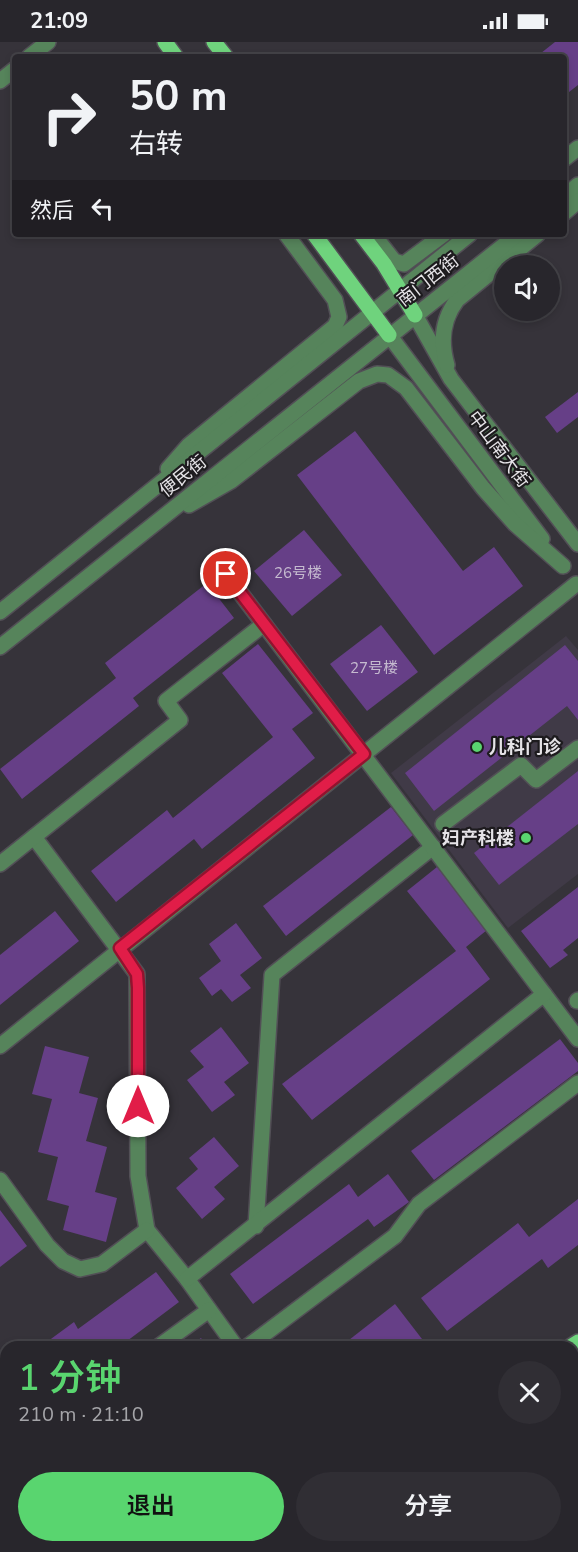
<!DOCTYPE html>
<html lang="zh">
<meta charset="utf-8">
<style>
:root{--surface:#28262c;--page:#302e34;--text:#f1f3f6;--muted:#a5a5a9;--line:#444348;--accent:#59d56f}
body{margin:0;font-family:"Nunito Sans","Noto Sans SC",sans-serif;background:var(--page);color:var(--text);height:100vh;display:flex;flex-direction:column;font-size:22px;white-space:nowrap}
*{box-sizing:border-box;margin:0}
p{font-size:20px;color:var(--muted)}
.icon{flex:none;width:33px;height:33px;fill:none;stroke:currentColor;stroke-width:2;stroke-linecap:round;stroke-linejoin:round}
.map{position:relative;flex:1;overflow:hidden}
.panel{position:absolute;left:0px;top:1299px;width:579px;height:212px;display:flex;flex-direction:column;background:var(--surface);border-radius:18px 18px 0 0;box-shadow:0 3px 9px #0003,0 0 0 2px var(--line)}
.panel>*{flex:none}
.guide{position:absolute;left:12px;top:12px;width:555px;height:183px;border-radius:6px;box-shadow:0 3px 9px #0003,0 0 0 2px var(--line);background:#28262c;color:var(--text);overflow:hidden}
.tools{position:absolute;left:494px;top:213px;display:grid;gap:12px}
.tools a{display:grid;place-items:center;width:66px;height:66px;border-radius:50%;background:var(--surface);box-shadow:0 3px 9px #0003,0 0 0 2px var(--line);font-size:30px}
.pin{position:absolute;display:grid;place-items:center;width:51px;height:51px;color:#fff;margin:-26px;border:3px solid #fff;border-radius:50%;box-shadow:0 2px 6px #0007}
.me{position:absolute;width:66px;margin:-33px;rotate:0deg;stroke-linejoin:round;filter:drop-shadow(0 0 4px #0008)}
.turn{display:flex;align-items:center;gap:21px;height:126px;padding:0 18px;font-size:27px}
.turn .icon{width:78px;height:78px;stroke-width:2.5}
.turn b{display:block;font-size:42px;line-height:51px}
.then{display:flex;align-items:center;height:57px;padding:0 18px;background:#0003;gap:12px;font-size:22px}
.round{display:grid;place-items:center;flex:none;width:63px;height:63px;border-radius:32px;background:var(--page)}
.head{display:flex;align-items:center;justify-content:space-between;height:102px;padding:0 18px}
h1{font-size:36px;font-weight:600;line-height:45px;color:var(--accent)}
.action{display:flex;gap:12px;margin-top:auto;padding:12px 18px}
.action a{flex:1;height:69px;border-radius:36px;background:var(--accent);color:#111;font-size:24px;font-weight:600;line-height:69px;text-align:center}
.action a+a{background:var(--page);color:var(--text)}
.status{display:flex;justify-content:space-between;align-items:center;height:42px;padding:0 30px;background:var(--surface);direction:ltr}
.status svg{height:16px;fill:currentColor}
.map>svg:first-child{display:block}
.built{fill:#403a47}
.building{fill:#663f87}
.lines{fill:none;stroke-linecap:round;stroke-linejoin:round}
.minor-casing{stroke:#524f56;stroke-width:18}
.major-casing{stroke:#524f56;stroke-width:18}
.minor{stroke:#56845b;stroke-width:15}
.major{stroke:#6fd37d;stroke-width:15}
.route-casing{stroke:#92132f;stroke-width:15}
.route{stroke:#e11d48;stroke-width:10}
.poi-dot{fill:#59d56f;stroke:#1d1b1e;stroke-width:2}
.labels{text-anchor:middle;stroke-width:4.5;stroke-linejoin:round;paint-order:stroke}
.number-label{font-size:15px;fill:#c5bacf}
.street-label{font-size:18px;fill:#e5e3e7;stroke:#1d1b1e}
.poi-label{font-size:18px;font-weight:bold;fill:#e5e3e7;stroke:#1d1b1e;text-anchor:start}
</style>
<div class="status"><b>21:09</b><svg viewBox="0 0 49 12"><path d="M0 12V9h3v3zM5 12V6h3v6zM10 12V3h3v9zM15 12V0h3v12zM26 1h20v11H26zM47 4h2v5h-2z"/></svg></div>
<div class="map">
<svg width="578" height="1510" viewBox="0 0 578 1510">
<rect width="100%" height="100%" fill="#36333a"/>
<path class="built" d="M566,594L578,608V832L508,886L391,731Z"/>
<g class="building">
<path d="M555,0H578V43L564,54V15H536Z"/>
<path d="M578,350V375L557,391L545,375Z"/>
<path d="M355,389L463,529L494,505L523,544L434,613L297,433Z"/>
<path d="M304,488L342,533L292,574L254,529Z"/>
<path d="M207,541L234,576L133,656L139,664L22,757L0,727L116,636L105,621Z"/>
<path d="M381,583L418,630L367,669L330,622Z"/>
<path d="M258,602L313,671L292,687L315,716L202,807L194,797L116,860L91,829L167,768L173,776L273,695L222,631Z"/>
<path d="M565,603L578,619V678L567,664L434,769L405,731Z"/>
<path d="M578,729V782L499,843L474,811Z"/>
<path d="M391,765L413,793L286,894L263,864Z"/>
<path d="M437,825L487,888L466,905L490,937L312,1078L282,1042L456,909L407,849Z"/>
<path d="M578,845V896L563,908L568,913L550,926L521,889Z"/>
<path d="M55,869L79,899L0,963V913Z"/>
<path d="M236,881L262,916L240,933L251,946L232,960L221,947L212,954L199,936L221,919L209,902Z"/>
<path d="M221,985L249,1021L224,1040L235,1053L212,1070L187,1038L204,1025L190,1009Z"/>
<path d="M560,997L578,1021V1029L434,1138L411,1109Z"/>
<path d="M45,1004L89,1015L79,1051L98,1056L86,1099L107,1105L95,1150L117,1156L106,1200L63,1188L69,1164L47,1158L58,1115L38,1110L52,1057L32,1052Z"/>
<path d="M214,1095L239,1124L214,1145L225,1157L202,1177L176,1146L198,1127L189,1116Z"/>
<path d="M388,1132L409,1160L374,1185L368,1177L253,1262L230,1232L349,1142L358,1155Z"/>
<path d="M578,1157V1203L548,1226L542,1217L447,1289L421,1256L518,1181L529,1195Z"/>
<path d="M0,1168L27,1204L0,1225Z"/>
<path d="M156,1230L179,1260L119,1305H40L74,1280L78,1287Z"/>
<path d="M395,1262L422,1297L412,1305H340Z"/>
<path d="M201,1296L207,1305H188Z"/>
<path d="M6,1330V1380L0,1384V1334Z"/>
<path d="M578,1408V1462L573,1465V1412Z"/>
<path d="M41,1504H70L62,1510H45Z"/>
<path d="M386,1504H468L460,1510H378Z"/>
</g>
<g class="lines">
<g class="minor-casing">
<g id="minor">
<path d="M29,15L48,0"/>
<path d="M0,39L15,27"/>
<path d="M564,117L578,106"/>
<path d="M564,155L578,143"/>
<path d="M564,171L578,159"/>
<path d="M373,192L394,219L404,222L444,192"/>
<path d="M415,273L451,337L578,502"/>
<path d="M389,293L542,497"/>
<path d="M447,323C440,299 442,278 457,258L538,192"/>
<path d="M168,427L189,403L335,284L339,275L335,258L286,192"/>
<path d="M189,463L231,439L359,339L377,332L388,333L406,346L483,446L515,482L563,524"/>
<path d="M0,570L470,192"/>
<path d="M0,605L518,192"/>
<path d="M443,782L521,723L536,738L578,706"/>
<path d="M34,795L137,932L138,1134L147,1188L187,1237L236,1305"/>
<path d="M0,822L180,678L166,659L264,582"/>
<path d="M544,952L578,997"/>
<path d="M577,959L578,958"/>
<path d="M0,1004L576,542"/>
<path d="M0,1138L47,1203L63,1219L80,1227L102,1222L147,1188"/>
<path d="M256,1184L272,933L433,805"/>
<path d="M187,1237L544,952L226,532"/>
<path d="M158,1305L209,1268"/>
<path d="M247,1305L395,1194L419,1162L578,1041"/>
<path d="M0,1415L6,1413"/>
<path d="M573,1482L578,1479"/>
<path d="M517,1504L521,1510"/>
<path d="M567,1504L571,1510"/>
<path d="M147,1510L155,1504"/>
</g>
</g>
<g class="major-casing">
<g id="major">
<path d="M165,0L176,15"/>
<path d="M214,0L226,15"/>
<path d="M314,192L389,293"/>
<path d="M361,192L384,222L415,273"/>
<path d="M570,1305L578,1300"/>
<path d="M573,1333L578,1329"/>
<path d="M210,1510L216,1504"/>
<path d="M257,1510L265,1504"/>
<path d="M304,1510L312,1504"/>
</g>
</g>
<use href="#minor" class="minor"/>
<use href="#major" class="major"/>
</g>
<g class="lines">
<g class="route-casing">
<path id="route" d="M138,1064V946L137,932L120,906L364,712L226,532"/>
</g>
<use href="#route" class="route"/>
</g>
<g class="poi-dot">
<circle cx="477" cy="705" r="6"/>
<circle cx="526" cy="796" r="6"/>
</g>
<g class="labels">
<g class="number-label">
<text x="298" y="536">26号楼</text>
<text x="374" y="631">27号楼</text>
</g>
<g class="street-label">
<text transform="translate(428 238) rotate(-38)" y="6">南门西街</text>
<text transform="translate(499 407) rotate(53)" y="6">中山南大街</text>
<text transform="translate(183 434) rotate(-39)" y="6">便民街</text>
</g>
<g class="poi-label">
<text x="489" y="711">儿科门诊</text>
<text x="514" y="802" text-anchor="end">妇产科楼</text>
</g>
</g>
</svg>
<div class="tools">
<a><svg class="icon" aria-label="sound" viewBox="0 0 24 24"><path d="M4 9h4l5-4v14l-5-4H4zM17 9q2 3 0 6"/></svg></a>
</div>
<div class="pin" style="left:226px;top:532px;background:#d93025"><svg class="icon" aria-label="arrive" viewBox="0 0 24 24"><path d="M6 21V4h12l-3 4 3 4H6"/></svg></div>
<svg class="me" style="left:138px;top:1064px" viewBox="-20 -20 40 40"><circle r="19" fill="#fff"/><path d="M0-13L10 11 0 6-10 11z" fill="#e11d48"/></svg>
<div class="guide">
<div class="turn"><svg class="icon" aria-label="right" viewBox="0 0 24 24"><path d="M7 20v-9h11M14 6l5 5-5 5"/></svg><div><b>50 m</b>右转</div></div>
<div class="then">然后<svg class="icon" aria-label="left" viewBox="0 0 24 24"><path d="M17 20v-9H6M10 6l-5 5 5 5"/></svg></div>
</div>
<section class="panel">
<div class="head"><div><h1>1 分钟</h1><p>210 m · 21:10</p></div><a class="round"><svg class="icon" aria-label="close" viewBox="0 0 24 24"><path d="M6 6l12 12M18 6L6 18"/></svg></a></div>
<div class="action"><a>退出</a><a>分享</a></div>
</section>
</div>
